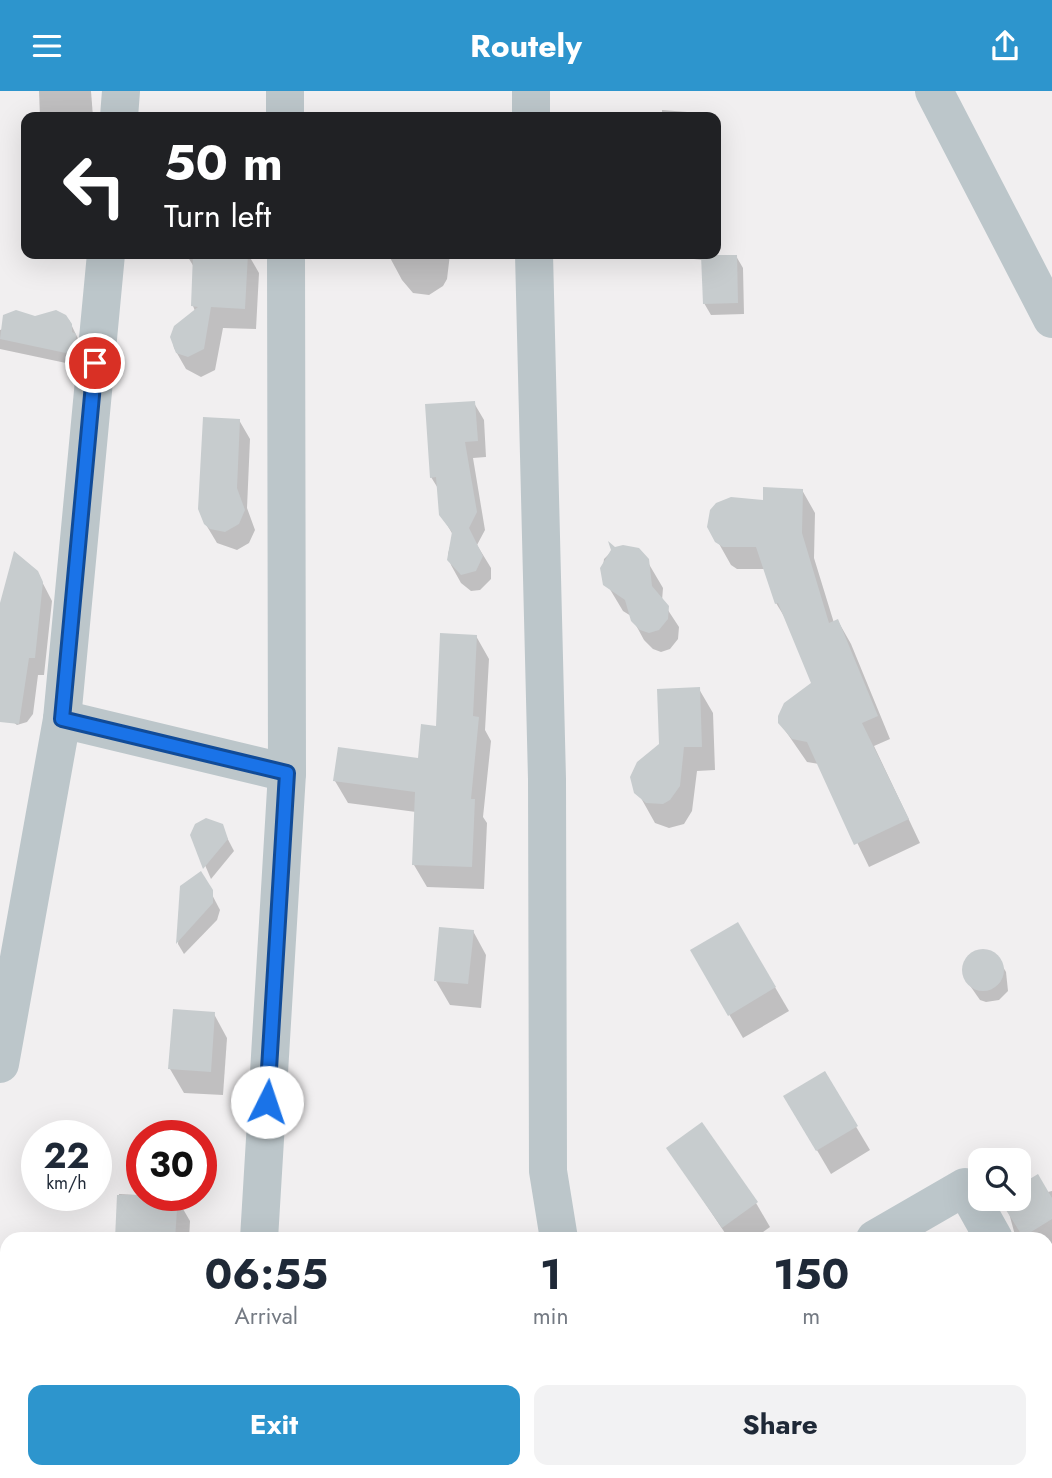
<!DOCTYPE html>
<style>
:root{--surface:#fff;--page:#f2f2f3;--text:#1f2937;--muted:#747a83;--accent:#2d95cd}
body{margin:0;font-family:Jost,sans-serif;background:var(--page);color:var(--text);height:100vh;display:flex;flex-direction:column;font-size:26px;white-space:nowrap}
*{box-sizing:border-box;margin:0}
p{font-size:23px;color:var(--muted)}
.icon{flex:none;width:38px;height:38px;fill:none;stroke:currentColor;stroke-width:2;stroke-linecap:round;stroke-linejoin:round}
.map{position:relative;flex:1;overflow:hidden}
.side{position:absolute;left:0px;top:1141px;width:1054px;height:247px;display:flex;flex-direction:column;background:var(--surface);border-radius:21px 21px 0 0;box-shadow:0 7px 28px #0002}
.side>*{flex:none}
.guide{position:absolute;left:21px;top:21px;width:700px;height:147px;border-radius:14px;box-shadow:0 7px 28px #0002;background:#202124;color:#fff;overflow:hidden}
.controls{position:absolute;left:968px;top:1057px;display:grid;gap:14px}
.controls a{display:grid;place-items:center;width:63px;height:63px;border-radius:14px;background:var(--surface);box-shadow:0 7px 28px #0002;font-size:35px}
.speed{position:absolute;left:21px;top:1029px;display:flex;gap:14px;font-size:35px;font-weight:700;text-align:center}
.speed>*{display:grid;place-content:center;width:91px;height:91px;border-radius:50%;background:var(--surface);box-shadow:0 7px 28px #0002;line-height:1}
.speed small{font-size:18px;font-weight:400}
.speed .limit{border:10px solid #d22;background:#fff;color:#111}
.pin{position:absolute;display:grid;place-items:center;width:60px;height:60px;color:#fff;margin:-30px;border:4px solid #fff;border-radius:50%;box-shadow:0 2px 7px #0007}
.me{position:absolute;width:77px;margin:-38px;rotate:4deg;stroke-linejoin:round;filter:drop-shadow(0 0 5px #0008)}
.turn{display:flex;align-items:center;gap:24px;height:147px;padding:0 28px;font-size:32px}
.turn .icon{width:91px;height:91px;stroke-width:2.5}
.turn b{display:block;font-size:49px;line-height:60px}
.eta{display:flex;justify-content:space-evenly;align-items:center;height:119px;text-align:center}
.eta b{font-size:42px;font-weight:700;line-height:49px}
.primary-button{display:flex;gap:14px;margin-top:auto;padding:14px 28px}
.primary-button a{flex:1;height:80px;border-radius:14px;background:var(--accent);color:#fff;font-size:28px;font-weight:700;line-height:80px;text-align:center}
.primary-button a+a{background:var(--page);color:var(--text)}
header{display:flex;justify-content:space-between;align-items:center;height:91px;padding:0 28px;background:var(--accent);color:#fff;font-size:32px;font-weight:700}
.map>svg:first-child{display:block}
.shadow{fill:#0003}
.building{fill:#c7ccce}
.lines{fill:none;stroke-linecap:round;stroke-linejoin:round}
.street{stroke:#bcc6ca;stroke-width:38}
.route-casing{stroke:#114b97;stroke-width:18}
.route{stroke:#1a73e8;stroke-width:12}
</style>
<header><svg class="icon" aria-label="menu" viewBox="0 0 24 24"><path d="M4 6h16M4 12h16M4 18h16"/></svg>Routely<svg class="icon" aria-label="share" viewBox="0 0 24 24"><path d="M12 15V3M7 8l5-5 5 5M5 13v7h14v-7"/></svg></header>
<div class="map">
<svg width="1052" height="1387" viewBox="0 0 1052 1387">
<rect width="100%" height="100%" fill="#f1eff0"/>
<g class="shadow">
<path d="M39,0H91L93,26H40Z"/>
<path d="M662,19L700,22L703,26H662Z"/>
<path d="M186,163H248L259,182L256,238L223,237L215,279L201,286L186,278L174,257L172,246L195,220L193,215L194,176Z"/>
<path d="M388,163H477V165L450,163L447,188L443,195L429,204L413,202L402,189Z"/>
<path d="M648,163L736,165L743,177L744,223L711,224L704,212L703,169Z"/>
<path d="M35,227L69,229L82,256L80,275L0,258V239Z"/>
<path d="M474,312L484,329L486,366L473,367L485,439L477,454L491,477V488L480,499L471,500L461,492L451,474L448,463L453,444L441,423L439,399L431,386Z"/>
<path d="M239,329L250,348L247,417L255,439L249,452L237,459L217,452L205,432Z"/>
<path d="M802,399L815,422L814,467L834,532L838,530L851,553L890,648L874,655L920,752L869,776L819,673L807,671L780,632L813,592L790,535L776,512L765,478H737L731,474L709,435L765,410Z"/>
<path d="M613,459L643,463L663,497L662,510L679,536L678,548L670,558L661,561L653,558L644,549L631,525L623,520L602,485L604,468Z"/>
<path d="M37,481L52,510L44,584H38L33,623L27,631L17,634L0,621V519Z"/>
<path d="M476,545L489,568L485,639L491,650L483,726L487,732L484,798L427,796L414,774L416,721L348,712L335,690L420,669L438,637Z"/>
<path d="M699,598L713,622L715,679L697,680L692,720L684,733L669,737L655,732L641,707L661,654Z"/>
<path d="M221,735L234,760L211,788L192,744Z"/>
<path d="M207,794L220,819L217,829L184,863L178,853L181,796Z"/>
<path d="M738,833L789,920L743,947L692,860Z"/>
<path d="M473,840L486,864L481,917L450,914L436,890Z"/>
<path d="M989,861L999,869L1006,881L1008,900L999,909L986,911L980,909L964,886L965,873L972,863Z"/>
<path d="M214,923L227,947L223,1004L184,1002L170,978Z"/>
<path d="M824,982L870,1059L831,1083L785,1005Z"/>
<path d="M669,1058L756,1112L770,1136L753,1148H729Z"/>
<path d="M1052,1100V1160L1046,1164V1148H1016L1009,1122L1001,1108H1018Z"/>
<path d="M119,1103L176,1106L190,1130L189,1148H117Z"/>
<path d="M447,1141H476L480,1148H447Z"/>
<rect x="0" y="1235" width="7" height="52"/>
<path d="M84,1381H173L172,1387H83Z"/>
</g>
<g class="building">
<path d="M193,163H248L245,218L211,216L204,258L188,266L176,262L170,246L174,235L198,216L191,215Z"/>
<path d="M701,164H737L738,212L703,213Z"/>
<path d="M16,219L35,225L56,219L66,224L72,233V241L76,243L75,264L0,248L3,224Z"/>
<path d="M475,310L478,350L465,351L477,421L469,437L483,465L476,480L461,484L447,469L452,441L439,424L436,386L430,387L425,313Z"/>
<path d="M203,326L240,328L237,397L245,419L239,433L225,441L210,438L204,433L198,418Z"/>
<path d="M763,396L803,398L802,442L829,532L838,528L878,625L862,632L909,728L854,754L807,651L792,648L778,632V625L784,612L811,592L778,512L775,513L756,456H723L715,451L707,436L710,419L716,412L731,406L763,409Z"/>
<path d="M608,450L615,456L623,454L639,457L649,468L652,495L669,515L668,528L659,539L649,542L640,539L631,530L625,509L603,494L600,477L611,459Z"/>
<path d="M14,460L38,480L43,491L35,567H29L19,633L0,631V512Z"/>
<path d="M440,542L477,544L473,625L479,626L471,708H475L472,776L412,774L415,701L333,690L338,656L418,667L421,633L436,635Z"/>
<path d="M700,596L702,656H684L680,695L670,709L663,713L646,712L634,702L630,686L637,671L659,653L657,598Z"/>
<path d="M206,727L223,733L228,748L203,778L190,744L195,733Z"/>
<path d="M201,780L213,799V812L176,853L180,795Z"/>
<path d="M738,831L776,896L728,925L690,859Z"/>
<path d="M439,836L474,839L468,893L434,890Z"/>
<circle cx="983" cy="879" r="21"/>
<path d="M173,918L215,921L211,981L168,978Z"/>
<path d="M825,980L858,1035L816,1060L783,1005Z"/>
<path d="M702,1031L758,1111L722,1137L666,1057Z"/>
<path d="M1038,1083L1052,1107V1128L1023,1146L999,1108H1018V1095Z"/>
<path d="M117,1104H178L175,1148H115Z"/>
</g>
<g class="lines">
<g class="street">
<path d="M285,0V26"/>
<path d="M531,0V26"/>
<path d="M934,0L1052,228"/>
<path d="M119,26L121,0"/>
<path d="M534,163L547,688L548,1080L559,1148"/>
<path d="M62,628L287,682"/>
<path d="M0,973L62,628L106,163"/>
<path d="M259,1148L287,682L286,163"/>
<path d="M875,1148L965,1096L994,1148"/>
<path d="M1046,1241L1052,1251"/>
<path d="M607,1381L611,1387"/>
<path d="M893,1381L896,1387"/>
<path d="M245,1387V1381"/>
<path d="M557,1387L566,1381"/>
</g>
</g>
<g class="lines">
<g class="route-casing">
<path id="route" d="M95,272L62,628L287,682L267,1011"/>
</g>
<use href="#route" class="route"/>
</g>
</svg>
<div class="controls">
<a><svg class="icon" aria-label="search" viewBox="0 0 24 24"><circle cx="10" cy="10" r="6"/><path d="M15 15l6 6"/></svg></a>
</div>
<div class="speed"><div>22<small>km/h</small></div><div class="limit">30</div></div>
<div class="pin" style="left:95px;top:272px;background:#d93025"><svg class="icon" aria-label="arrive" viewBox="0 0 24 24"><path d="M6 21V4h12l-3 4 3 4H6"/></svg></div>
<svg class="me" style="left:267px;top:1011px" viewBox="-20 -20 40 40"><circle r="19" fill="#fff"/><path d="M0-13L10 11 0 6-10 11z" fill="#1a73e8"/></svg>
<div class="guide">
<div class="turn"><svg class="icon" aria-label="left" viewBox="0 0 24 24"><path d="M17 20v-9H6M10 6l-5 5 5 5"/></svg><div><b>50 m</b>Turn left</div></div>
</div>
<section class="side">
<div class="eta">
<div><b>06:55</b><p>Arrival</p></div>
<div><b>1</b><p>min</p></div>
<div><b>150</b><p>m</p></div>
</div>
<div class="primary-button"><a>Exit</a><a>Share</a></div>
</section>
</div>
